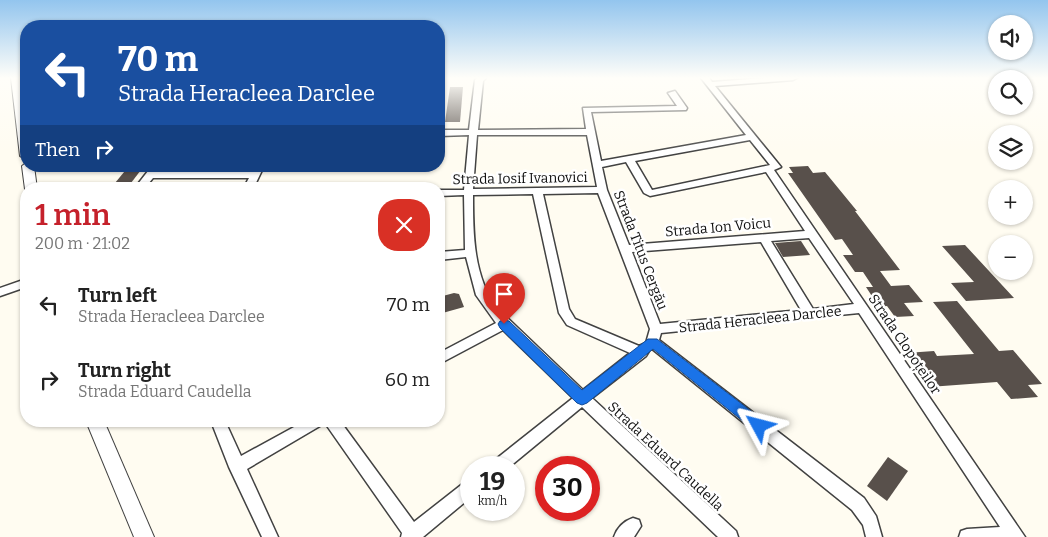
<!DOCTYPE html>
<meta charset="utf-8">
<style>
:root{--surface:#fff;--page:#f6f6f6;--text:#222;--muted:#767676;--accent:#c5212b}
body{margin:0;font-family:Bitter,serif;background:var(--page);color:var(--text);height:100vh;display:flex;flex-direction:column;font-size:19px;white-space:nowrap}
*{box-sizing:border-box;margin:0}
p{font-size:16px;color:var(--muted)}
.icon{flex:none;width:28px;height:28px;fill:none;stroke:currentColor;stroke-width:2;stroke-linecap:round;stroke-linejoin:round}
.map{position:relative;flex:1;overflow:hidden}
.drawer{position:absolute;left:20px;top:182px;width:425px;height:245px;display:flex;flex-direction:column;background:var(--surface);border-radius:20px;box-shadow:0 1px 4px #0004}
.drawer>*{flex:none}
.hud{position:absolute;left:20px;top:20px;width:425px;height:152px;border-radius:20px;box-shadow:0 1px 4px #0004;background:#1a4fa0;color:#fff;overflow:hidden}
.tools{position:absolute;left:988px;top:15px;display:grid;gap:10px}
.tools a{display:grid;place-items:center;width:45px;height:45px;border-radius:50%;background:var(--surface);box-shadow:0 1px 4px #0004;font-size:25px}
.speed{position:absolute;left:460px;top:456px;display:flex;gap:10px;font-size:25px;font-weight:700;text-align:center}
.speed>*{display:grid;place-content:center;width:65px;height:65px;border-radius:50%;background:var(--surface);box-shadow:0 1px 4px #0004;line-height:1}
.speed small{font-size:12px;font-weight:400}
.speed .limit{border:8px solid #d22;background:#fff;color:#111}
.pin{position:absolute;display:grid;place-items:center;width:42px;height:42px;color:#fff;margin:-51px -21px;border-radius:50% 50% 50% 0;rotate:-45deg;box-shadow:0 0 5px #0007}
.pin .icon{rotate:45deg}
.me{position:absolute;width:55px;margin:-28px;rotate:308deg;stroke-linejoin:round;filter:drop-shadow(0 0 4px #0008)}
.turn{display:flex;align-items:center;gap:18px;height:105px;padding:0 15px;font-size:22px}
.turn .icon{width:65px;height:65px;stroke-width:2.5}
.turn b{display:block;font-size:35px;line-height:42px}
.then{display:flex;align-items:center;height:48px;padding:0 15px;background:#0003;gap:10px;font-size:19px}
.round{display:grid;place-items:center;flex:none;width:52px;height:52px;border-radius:20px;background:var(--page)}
.summary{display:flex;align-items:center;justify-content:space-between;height:85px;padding:0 15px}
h1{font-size:30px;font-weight:600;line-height:38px;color:var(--accent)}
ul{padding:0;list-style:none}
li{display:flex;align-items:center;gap:15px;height:75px;padding:0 15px}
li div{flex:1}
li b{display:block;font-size:19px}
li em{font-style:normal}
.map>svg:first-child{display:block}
.building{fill:#58504b}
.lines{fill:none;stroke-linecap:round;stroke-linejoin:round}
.minor-casing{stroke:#424242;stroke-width:3}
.tertiary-casing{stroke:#424242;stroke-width:2}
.minor{fill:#fff;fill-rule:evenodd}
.tertiary{fill:#fff;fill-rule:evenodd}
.route{fill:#1a73e8;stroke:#114b97}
.labels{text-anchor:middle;stroke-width:5;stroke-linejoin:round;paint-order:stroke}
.street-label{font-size:14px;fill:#0f0f0f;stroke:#fff}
</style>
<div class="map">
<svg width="1048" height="537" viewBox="0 0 1048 537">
<rect width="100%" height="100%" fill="#fffcf1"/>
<g class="building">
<path d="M450,87H463L460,122H445Z"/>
<path d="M129,166H144L131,183H115Z"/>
<path d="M808,166L813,173L825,172L857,211H855L900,270L880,271L891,286L909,285L923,302L904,303L914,316L895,317L887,306L879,307L866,287H873L863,272H855L843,255H853L842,239L835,240L788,173H793L789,167Z"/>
<path d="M801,241L810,255L783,257L775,243Z"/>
<path d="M965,245L1014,298L966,301L951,283L974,282L942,246Z"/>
<path d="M454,293L459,294L464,307L439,314V297Z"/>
<path d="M957,301L999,351L1013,350L1042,384L1028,385L1038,397L1011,399L997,382L929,387L906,353L934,351L937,356L974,354L933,302Z"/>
<path d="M888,457L908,471L887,501L867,486Z"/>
</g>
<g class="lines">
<g class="minor-casing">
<g id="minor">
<path d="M477,78H486L483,81L478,130L586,129L583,108L677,106L668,93L675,91L687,108L686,110L591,112L601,161L746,135L701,78H709L712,82L764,78H797L793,80L715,86L781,167L774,170L1025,537H959L961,531L967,529L1000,527L859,313L661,333L659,340L864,498L876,516L882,537H866L863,525L852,510L651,348L646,356L592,398L736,531L738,537H718L582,407L508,468H489L491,463L573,398L503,330L439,364V353L496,323L476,295L466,257L439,260V252L465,250L464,195L439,196V190H464L469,135L439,136V130H469L475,80ZM477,135H587L597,187L473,189ZM750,140L770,165L652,190L635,161ZM626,162L644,193L650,196L766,172L805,231L629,245L607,190L602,167ZM598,193L650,329L646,343L639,346L575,319L569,309L543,194ZM533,194L559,313L567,325L630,353L583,390L498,309C473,278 473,233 473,195ZM809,238L854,304L813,309L771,241ZM761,242L801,310L660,324L632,252Z"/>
<path d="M152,166H161L157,172H252L255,166H264L253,189H243L249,178H153L144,189H134Z"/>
<path d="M26,279V287L0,296V288Z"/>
<path d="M211,421H225L241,456L305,421H340L414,522L465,482L471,479V497L423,537H401L402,533L325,423L247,469L278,537H262L229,467Z"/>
<path d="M633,518L639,520L641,526L634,537H614C617,528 624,521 633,518Z"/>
</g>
</g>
<g class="tertiary-casing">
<g id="tertiary">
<path d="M11,78H21L26,119V159L20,156Z"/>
<path d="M26,163V166H34L37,189H26V191L25,189L22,166Z"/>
<path d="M86,421H104L154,537H134Z"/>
</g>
</g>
<use href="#minor" class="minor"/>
<use href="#tertiary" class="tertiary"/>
</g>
<linearGradient id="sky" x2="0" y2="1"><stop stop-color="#93c5ee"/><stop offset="0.51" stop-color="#fffef9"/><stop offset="1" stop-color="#fffef9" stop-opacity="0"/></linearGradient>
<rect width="1048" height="153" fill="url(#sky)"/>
<path class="route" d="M504,320L509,321L582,390L648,339H657L764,421L766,426L764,430L759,432L754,430L653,349L587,403L582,405L577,403L500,328L498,324L500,321Z"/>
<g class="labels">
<g class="street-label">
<text transform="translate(520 178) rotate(-1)" y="5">Strada Iosif Ivanovici</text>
<text transform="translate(718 227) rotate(-5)" y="5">Strada Ion Voicu</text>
<text transform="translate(641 250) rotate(69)" y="5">Strada Titus Cergău</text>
<text transform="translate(760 319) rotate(-6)" y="5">Strada Heracleea Darclee</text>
<text transform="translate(905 344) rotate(56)" y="5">Strada Clopoțeilor</text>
<text transform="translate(666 456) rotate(43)" y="5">Strada Eduard Caudella</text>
</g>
</g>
</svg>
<div class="tools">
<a><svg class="icon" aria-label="sound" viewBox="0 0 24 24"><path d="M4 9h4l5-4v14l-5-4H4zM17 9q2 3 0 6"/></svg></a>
<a><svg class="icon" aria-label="search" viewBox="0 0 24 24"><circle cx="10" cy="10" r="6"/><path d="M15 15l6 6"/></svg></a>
<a><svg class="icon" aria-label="layers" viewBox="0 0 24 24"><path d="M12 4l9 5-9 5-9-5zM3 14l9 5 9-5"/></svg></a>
<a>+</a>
<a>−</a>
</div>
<div class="speed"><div>19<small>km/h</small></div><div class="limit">30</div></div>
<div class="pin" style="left:504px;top:324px;background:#d93025"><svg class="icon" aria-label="arrive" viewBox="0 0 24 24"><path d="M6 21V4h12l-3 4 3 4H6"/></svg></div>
<svg class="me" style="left:759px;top:426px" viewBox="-20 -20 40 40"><path d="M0-17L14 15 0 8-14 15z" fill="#1a73e8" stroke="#fff" stroke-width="4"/></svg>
<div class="hud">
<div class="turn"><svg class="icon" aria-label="left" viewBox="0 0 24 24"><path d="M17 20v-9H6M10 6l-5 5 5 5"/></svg><div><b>70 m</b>Strada Heracleea Darclee</div></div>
<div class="then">Then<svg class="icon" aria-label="right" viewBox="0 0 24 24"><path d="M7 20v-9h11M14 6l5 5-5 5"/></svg></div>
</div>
<section class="drawer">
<div class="summary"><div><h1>1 min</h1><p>200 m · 21:02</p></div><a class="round" style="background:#d93025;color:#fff"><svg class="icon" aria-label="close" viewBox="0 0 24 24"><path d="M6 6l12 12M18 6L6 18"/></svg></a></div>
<ul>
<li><svg class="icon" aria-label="left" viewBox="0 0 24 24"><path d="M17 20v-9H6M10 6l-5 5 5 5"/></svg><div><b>Turn left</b><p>Strada Heracleea Darclee</p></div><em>70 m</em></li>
<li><svg class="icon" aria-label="right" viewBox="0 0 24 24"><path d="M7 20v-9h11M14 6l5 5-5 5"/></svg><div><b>Turn right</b><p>Strada Eduard Caudella</p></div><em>60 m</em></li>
</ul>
</section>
</div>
